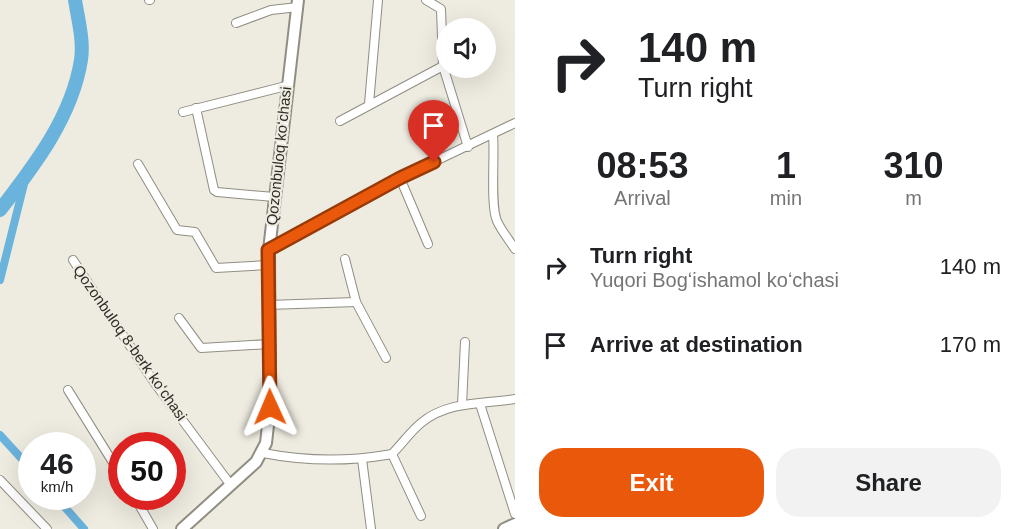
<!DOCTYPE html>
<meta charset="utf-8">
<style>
:root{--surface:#fff;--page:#f2f2f2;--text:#202124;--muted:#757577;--accent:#ea580c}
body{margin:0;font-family:Arial,sans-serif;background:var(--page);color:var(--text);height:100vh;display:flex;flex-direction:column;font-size:22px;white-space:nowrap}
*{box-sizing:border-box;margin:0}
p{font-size:20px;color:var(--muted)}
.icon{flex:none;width:33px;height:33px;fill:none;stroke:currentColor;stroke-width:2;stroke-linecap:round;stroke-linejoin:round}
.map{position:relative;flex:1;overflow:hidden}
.details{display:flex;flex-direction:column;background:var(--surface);width:510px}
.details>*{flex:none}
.guide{background:#fff;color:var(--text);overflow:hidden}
.tools{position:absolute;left:436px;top:18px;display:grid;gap:12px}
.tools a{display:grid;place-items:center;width:60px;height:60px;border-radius:50%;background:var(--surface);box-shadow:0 6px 24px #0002;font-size:30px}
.speed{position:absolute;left:18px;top:432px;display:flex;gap:12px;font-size:30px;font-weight:700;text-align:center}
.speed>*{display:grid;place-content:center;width:78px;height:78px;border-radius:50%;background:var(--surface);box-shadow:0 6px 24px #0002;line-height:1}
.speed small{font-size:15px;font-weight:400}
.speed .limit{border:9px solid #d22;background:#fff;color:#111}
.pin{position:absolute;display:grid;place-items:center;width:51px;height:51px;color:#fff;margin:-62px -26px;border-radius:50% 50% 50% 0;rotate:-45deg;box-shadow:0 0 6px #0007}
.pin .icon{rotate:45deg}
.me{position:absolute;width:66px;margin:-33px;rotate:359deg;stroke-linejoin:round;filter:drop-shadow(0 0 4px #0008)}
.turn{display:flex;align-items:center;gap:21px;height:126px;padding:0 24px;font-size:27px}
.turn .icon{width:78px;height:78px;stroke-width:2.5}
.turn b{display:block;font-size:42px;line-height:51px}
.eta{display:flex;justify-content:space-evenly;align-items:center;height:102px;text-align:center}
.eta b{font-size:36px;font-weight:600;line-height:42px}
.primary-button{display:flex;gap:12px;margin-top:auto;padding:12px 24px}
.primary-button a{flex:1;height:69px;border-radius:24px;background:var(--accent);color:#fff;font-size:24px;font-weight:600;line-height:69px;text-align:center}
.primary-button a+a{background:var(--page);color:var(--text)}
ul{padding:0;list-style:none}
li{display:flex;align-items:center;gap:18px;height:78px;padding:0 24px}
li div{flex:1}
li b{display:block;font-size:22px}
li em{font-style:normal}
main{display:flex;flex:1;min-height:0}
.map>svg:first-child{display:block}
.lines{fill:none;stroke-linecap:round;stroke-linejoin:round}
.canal{stroke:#6ab3dc;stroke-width:8}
.river{stroke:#6ab3dc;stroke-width:14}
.minor-casing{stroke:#908d83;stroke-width:10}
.secondary-casing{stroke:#908d83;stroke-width:14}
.minor{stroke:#fff;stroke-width:8}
.secondary{stroke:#fff;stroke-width:10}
.route-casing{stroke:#983908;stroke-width:15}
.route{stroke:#ea580c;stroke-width:10}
.labels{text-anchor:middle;stroke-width:4.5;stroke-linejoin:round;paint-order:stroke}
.street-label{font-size:15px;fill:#2e2c28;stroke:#eeebe0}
</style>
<main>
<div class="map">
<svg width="515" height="529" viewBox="0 0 515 529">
<rect width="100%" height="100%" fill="#eeebe0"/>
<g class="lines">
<g class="canal">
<path d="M0,280L26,176"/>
<path d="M0,435L32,470"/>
<path d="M55,496L84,529"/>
</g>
<path class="river" d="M0,210C34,166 72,117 81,60C84,41 78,19 75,0"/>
<g class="minor-casing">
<g id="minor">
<path d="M149,0H150"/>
<path d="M426,0L441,9L443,66L468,147"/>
<path d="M236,23L271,10L298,7"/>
<path d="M369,104L378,0"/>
<path d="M196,108L214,190L217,192L274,197"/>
<path d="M183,112L286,86"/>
<path d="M340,121L443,66"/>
<path d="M493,135C495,156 490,205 497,221C501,230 509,240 515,249"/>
<path d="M138,164L177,230L195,232L216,268L268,265"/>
<path d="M400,178L428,244"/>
<path d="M269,250L400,178L515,123"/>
<path d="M345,259L356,302L386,358"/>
<path d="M73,260L154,382L230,484"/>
<path d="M268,305L356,302"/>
<path d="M179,318L201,348L269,344"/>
<path d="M68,390L122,477"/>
<path d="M480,404L515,514"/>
<path d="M462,405L465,342"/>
<path d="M263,453C304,461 344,462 386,455L392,454C402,444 410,432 421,423C447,401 483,404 515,399"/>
<path d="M392,454L421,516"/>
<path d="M362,459L371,529"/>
<path d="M0,480L47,529"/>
<path d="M134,496L153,529"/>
</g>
</g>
<g class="secondary-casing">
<g id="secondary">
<path d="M182,529L256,462L266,443L270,407L269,250L298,0"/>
<path d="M504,529L515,524"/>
</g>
</g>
<use href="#minor" class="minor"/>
<use href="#secondary" class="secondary"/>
</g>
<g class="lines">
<g class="route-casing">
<path id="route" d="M270,407L268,250L400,178L434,162"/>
</g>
<use href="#route" class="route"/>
</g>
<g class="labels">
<g class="street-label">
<text transform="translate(279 156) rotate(-84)" y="5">Qozonbuloq koʻchasi</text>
<text transform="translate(130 343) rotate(55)" y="5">Qozonbuloq 8-berk koʻchasi</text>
</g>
</g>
</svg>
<div class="tools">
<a><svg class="icon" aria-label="sound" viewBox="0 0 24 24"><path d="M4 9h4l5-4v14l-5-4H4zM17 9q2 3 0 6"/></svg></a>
</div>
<div class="speed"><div>46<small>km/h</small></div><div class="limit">50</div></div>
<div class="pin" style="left:434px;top:162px;background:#d93025"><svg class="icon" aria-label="arrive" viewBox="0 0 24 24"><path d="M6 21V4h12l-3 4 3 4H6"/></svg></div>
<svg class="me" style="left:270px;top:407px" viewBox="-20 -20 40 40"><path d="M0-17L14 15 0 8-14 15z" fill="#ea580c" stroke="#fff" stroke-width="4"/></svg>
</div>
<section class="details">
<div class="guide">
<div class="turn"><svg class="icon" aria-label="right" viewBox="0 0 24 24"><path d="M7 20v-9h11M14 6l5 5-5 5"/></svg><div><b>140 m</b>Turn right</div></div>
</div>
<div class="eta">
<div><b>08:53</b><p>Arrival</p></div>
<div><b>1</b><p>min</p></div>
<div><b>310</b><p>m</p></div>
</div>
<ul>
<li><svg class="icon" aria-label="right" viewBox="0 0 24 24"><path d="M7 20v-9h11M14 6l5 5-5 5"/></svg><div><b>Turn right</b><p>Yuqori Bogʻishamol koʻchasi</p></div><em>140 m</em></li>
<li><svg class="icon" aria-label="arrive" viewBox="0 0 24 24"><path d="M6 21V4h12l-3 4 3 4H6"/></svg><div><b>Arrive at destination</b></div><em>170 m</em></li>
</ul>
<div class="primary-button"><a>Exit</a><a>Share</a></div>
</section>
</main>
